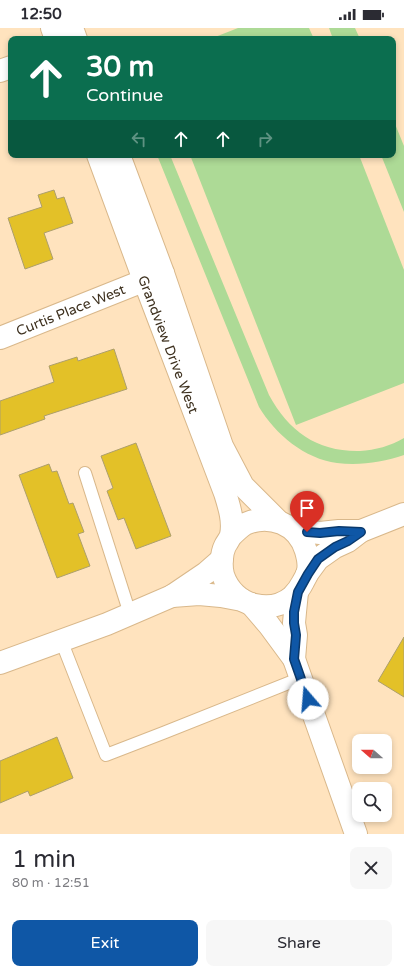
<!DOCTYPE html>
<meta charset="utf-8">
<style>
:root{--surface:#fff;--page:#f7f7f7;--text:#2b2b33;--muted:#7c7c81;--accent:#0f57a6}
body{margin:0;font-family:"Varela Round",sans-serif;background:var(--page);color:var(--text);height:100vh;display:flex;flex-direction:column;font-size:15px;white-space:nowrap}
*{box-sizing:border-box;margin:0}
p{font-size:13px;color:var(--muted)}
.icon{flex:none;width:22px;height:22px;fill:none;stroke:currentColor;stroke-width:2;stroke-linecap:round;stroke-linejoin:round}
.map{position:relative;height:806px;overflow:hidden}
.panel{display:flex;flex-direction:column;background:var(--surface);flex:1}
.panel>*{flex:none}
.hud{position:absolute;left:8px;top:8px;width:388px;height:122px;border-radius:8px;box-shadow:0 2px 6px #0003;background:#0b6e4f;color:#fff;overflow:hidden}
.needle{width:26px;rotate:290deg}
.buttons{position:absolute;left:352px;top:706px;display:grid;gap:8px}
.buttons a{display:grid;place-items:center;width:40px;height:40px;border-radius:8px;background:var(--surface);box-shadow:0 2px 6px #0003;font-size:20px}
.pin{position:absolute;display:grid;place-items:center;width:34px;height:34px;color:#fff;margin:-41px -17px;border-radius:50% 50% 50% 0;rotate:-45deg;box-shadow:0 0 4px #0007}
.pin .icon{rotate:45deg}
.me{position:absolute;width:44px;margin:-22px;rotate:342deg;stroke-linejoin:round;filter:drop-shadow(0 0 3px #0008)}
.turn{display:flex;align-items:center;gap:14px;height:84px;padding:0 12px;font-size:18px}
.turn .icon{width:52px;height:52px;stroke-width:2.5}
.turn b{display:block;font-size:28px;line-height:34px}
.lanes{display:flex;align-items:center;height:38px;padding:0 12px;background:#0003;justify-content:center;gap:20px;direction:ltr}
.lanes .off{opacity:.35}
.round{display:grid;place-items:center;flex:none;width:42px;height:42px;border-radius:8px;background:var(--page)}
.summary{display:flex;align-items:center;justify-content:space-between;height:68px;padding:0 12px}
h1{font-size:24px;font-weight:600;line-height:30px}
.cta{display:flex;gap:8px;margin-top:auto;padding:8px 12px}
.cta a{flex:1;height:46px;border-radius:8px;background:var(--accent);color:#fff;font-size:16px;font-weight:600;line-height:46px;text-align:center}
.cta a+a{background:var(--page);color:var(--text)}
.status{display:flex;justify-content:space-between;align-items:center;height:28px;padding:0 20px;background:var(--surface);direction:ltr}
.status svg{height:11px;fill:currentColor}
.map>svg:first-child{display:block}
.green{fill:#adda96}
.building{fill:#e3c128;stroke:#ad9f6b}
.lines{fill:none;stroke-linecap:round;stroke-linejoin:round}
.service-casing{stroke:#d9b88b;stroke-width:14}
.minor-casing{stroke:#d9b88b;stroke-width:24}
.tertiary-casing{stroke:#d9b88b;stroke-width:24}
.service{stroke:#fff;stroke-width:12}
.minor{stroke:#fff;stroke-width:22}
.tertiary{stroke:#fff;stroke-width:22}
.route-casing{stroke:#0a396c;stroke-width:10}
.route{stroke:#0f57a6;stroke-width:7}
.labels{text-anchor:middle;stroke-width:3;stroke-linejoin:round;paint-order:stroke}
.street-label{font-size:14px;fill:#3e311f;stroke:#ffe3be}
</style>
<div class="status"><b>12:50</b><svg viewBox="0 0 49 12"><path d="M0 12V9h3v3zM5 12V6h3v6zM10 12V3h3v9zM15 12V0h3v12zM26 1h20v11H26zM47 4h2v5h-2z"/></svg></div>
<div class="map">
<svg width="404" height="806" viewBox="0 0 404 806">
<rect width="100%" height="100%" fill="#ffe3be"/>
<g class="green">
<path d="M238,0H309L314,11H210Z"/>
<path d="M329,0H355L360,11H333Z"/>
<path d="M393,91L404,118V184L381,127H393Z"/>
<path d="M157,127H170L269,367C289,404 318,424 360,423C375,422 391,418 404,410V427C383,434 360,438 337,435C305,431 275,406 259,379Z"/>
<path d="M190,127H359L404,242V355L296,397Z"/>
</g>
<g class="building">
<path d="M54,162L57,171L64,169L73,195L44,205L53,231L25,241L8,190L42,179L38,167Z"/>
<path d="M114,321L127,361L44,388L45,391L0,407V373L54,354L49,338L77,329L78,333Z"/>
<path d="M136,415L171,508L136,521L124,490L118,492L107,463L113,460L101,428Z"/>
<path d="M49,436L52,444L57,443L69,476L73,475L84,504L78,506L90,538L57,550L19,447Z"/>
<path d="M404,609V669L378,653Z"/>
<path d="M57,709L73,750L30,768L28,763L0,775V733Z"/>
</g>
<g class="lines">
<g class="service-casing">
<g id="service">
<path d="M85,445L130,586"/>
<path d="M61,612L106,727L163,705L301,650"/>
</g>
</g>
<g class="minor-casing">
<g id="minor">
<path d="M0,43L11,39"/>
<path id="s1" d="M0,310L163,245"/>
<path d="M172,568L199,566L221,568L242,572"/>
<path d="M0,635L107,596L172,568L206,545L222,531"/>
</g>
</g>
<g class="tertiary-casing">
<g id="tertiary">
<path d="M52,0L56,11"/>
<path d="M72,0L76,11"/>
<path id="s2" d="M98,127L144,252L225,465C229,478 234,493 231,507C230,511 227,514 225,518C221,526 221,539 223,547C228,562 240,574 255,577C268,580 281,578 292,569C297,564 300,560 303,554C304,552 306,549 307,546C310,539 308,530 306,523C298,496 270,485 245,496C240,499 235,504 231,508"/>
<path d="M119,127L163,245L222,418L243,458L278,493"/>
<path d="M294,502L320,505L339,503H361"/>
<path d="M307,546L318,531L335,519L348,513L361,503L404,486"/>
<path d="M251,576L269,597L294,631L356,806"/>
<path d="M294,631L296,607L294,595L295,584L297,564"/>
</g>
</g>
<use href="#service" class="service"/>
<use href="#minor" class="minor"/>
<use href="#tertiary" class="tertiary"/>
</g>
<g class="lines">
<g class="route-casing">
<path id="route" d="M307,504L320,505L339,503L361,504L348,513L335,519L318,531L308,546L298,564L294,584V595L296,607L294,631L308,671"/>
</g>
<use href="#route" class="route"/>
</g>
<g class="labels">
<g class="street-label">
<text dy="5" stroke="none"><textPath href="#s1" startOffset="76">Curtis Place West</textPath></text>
<text dy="5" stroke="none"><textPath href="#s2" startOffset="202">Grandview Drive West</textPath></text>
</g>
</g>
</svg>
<div class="buttons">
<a><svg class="needle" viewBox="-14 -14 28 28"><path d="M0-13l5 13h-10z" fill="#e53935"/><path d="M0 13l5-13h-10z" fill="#7c7c81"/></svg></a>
<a><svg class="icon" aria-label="search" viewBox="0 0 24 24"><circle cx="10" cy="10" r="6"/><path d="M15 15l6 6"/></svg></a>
</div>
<div class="pin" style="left:307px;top:504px;background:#d93025"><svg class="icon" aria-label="arrive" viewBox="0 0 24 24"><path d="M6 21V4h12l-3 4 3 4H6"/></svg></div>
<svg class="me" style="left:308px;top:671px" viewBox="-20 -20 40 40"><circle r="19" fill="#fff"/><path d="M0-13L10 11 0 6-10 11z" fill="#0f57a6"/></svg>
<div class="hud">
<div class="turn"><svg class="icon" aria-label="ahead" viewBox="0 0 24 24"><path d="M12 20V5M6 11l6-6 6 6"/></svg><div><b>30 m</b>Continue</div></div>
<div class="lanes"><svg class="icon off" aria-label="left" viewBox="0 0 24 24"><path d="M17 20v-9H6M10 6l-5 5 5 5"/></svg><svg class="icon" aria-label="ahead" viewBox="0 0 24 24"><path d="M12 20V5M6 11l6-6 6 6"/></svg><svg class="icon" aria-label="ahead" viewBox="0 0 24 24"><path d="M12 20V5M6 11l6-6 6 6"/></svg><svg class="icon off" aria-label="right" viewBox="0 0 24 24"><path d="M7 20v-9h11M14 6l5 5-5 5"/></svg></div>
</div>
</div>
<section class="panel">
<div class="summary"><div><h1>1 min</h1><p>80 m · 12:51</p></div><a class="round"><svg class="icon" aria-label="close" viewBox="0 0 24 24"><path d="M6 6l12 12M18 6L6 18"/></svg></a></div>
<div class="cta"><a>Exit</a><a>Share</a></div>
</section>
